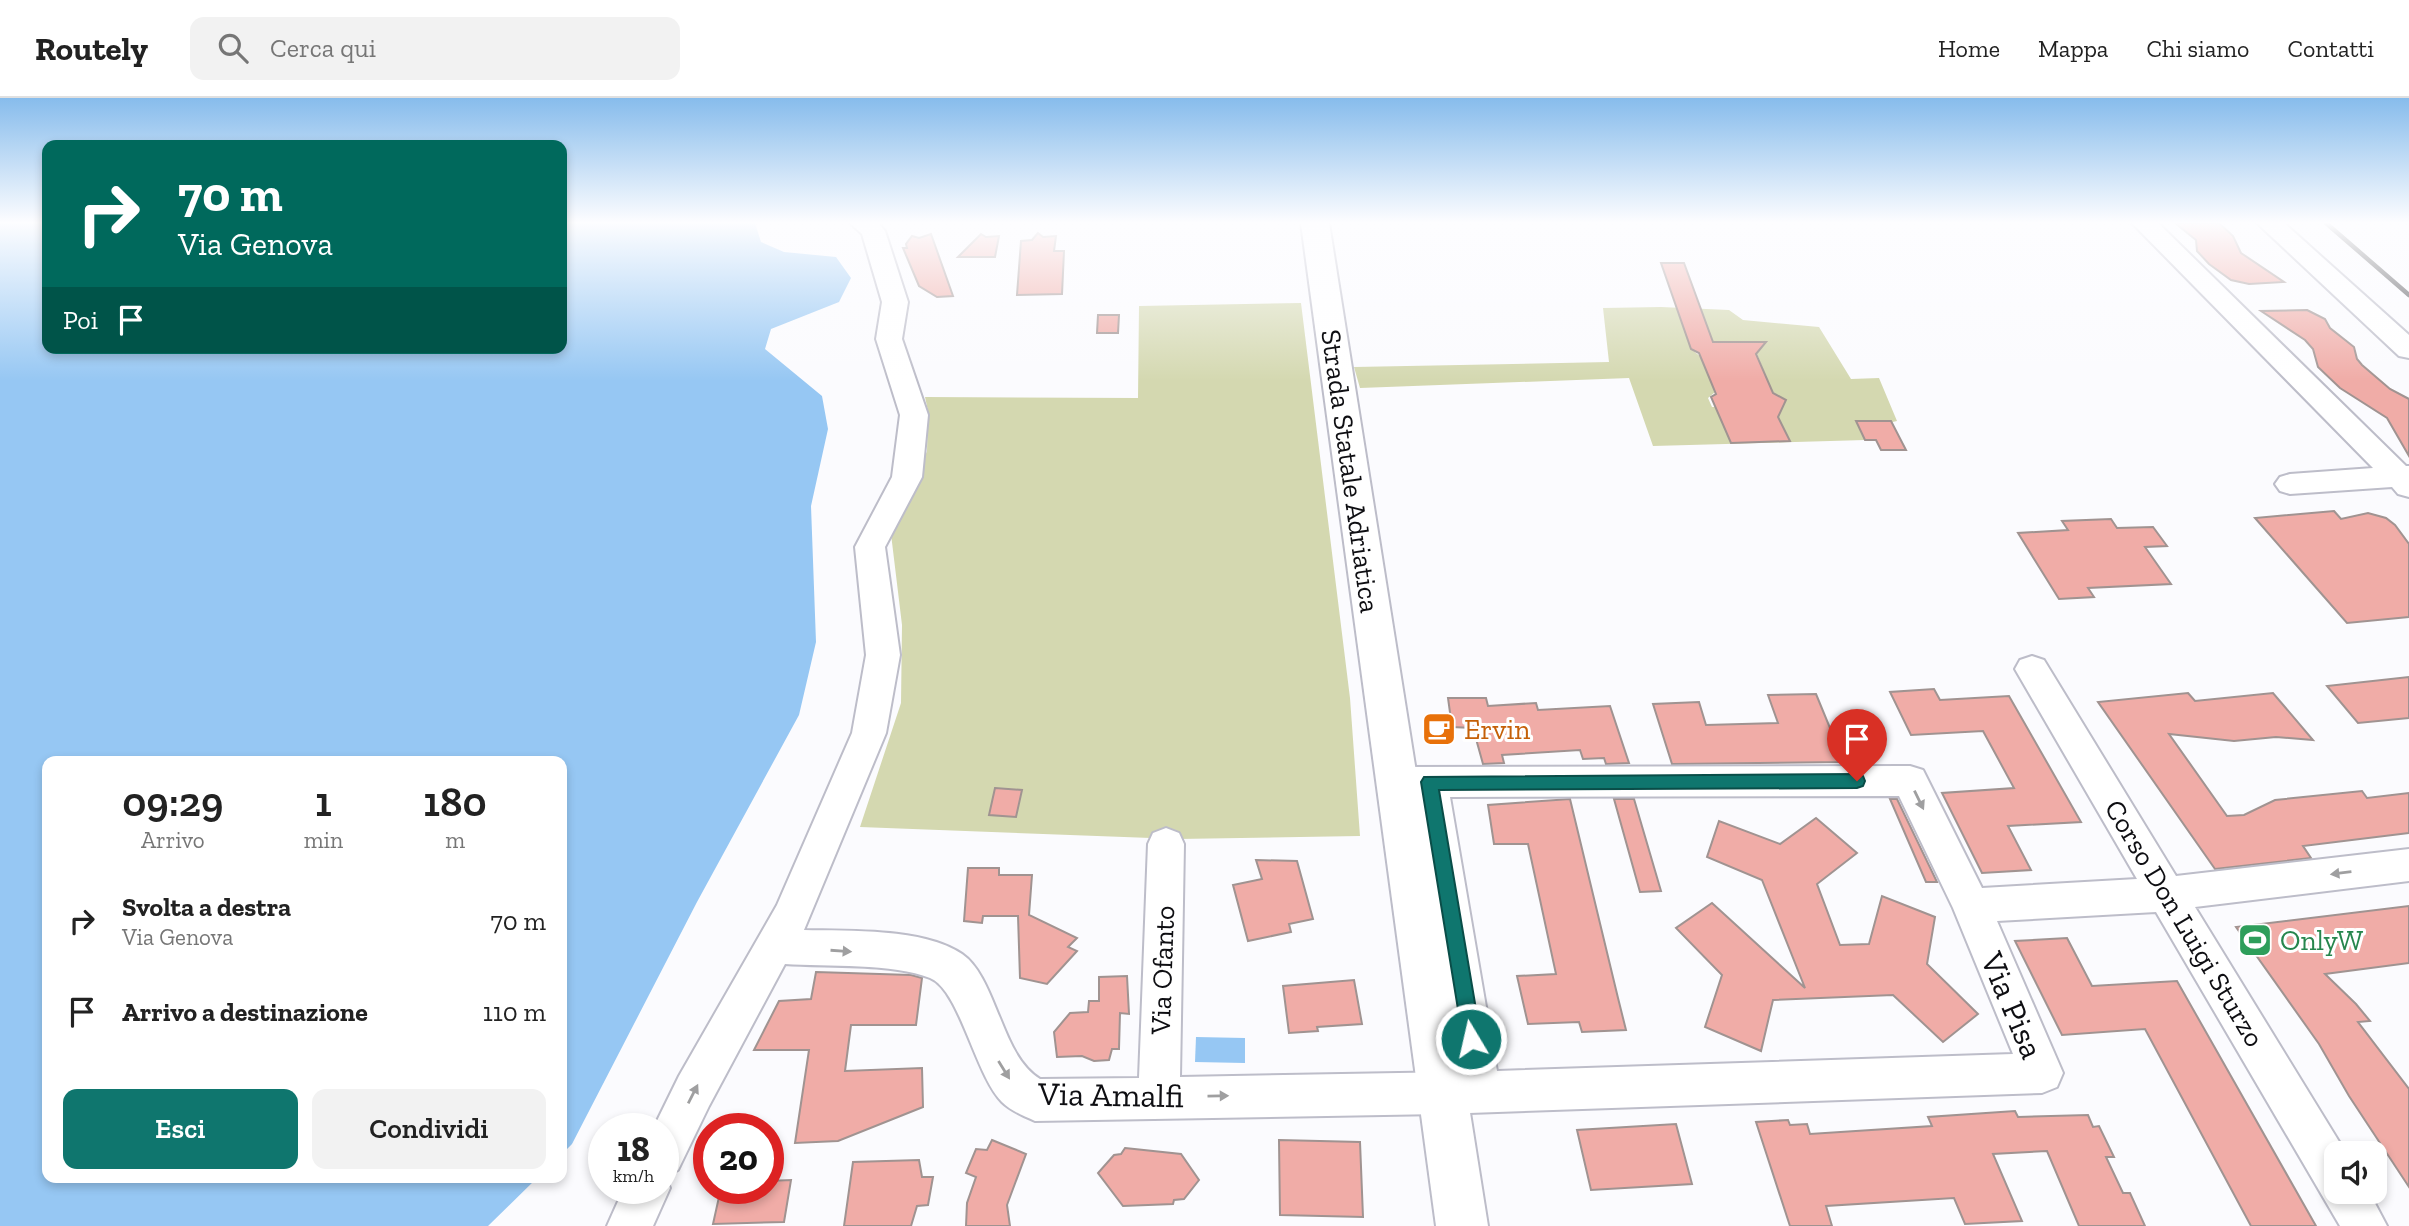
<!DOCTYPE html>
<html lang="it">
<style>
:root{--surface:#fff;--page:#f2f2f2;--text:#222;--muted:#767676;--line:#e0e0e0;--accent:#0f766e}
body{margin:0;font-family:"Zilla Slab",serif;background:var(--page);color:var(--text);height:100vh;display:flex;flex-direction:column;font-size:26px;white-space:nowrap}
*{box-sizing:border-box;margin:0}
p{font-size:23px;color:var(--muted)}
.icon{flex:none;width:38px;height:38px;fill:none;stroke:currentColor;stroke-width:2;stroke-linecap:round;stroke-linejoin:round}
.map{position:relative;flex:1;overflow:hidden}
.sheet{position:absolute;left:42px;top:658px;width:525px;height:427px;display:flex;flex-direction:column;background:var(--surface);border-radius:14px;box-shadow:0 4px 10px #0003}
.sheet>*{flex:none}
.hud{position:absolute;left:42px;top:42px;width:525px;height:214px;border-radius:14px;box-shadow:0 4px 10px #0003;background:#00695c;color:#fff;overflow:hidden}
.fabs{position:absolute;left:2324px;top:1043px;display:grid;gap:14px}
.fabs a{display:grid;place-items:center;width:63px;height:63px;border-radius:14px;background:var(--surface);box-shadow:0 4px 10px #0003;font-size:35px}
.speed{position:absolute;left:588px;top:1015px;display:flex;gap:14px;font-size:35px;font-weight:700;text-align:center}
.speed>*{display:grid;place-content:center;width:91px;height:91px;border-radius:50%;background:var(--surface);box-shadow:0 4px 10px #0003;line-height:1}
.speed small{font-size:18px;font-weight:400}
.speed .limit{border:10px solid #d22;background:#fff;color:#111}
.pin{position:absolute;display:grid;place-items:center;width:60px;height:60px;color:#fff;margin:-72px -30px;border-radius:50% 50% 50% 0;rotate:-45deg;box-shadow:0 0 7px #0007}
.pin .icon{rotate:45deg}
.me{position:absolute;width:77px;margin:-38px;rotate:351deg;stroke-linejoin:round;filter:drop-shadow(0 0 5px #0008)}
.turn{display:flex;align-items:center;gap:24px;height:147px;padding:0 21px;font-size:32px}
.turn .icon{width:91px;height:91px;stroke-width:2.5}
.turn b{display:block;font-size:49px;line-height:60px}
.then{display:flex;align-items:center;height:66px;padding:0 21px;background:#0003;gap:14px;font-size:26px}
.eta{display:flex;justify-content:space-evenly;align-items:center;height:119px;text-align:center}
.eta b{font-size:42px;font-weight:600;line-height:49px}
.cta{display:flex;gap:14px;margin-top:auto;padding:14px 21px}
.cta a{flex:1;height:80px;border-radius:14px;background:var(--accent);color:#fff;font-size:28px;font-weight:600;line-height:80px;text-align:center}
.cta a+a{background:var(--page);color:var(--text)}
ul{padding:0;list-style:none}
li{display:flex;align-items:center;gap:21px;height:91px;padding:0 21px}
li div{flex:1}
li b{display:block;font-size:26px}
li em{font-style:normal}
header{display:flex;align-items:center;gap:42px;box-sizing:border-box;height:98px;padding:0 35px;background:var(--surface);border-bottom:2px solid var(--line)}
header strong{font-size:33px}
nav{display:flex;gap:38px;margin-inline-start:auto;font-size:24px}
.search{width:490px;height:63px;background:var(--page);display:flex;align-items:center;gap:18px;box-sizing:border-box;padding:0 24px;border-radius:14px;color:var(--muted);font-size:26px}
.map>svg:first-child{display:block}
.green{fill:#d4d8b0;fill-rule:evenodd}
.water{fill:#96c7f3}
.building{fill:#f0aca7;stroke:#a09391;stroke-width:2}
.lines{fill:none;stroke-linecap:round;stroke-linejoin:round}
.minor-casing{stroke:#bdbdc9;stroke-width:4}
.major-casing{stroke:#bdbdc9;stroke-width:4}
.minor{fill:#fff;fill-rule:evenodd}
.major{fill:#fff;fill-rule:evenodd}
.rail{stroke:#4e4e52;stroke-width:4.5}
.oneway{fill:#9f9fa0}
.route{fill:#0f766e;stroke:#0a4d48;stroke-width:2}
.labels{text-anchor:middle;stroke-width:6;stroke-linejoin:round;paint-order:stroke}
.street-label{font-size:28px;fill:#0e0e12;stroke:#fff}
.food-label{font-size:28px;fill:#c56008;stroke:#fff;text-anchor:start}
.leisure-label{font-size:28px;fill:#27864d;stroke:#fff;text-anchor:start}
.near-street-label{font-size:33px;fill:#0e0e12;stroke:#fff}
</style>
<header>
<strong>Routely</strong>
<div class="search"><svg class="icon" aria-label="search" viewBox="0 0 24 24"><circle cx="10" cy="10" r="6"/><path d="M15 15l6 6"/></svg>Cerca qui</div>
<nav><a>Home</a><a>Mappa</a><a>Chi siamo</a><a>Contatti</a></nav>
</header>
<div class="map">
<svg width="2409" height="1128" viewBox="0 0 2409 1128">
<rect width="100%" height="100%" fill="#fbfbfe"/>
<g class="green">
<path d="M1301,205L1350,600L1360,738L1178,741L860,729L901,605L902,527L891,436L912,394L927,353L928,313L925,299L1138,300L1139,208Z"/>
<path d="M1661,209L1729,212L1743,222L1819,229L1851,281L1879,280L1897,323L1871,329L1868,323H1856L1865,342L1653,348L1629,280L1360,290L1354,269L1609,264L1603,210ZM1689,243L1755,244L1762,248L1757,256L1772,293L1784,302V306L1712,309L1708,300L1715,294L1701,259L1691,251Z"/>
</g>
<g class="water">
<path d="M0,125H47V250H562V125H755L761,144L784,154L836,159L851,180L839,204L771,231L765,251L822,298L828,331L811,408L816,544L799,617L697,804L572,1046L562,1056V663H47V1080H537L488,1128H0Z"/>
<path d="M1196,939L1245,940V965L1195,964Z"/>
</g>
<g class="building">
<path d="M2175,125H2219L2233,138L2241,155L2284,184L2249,186L2231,182L2209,166L2197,153L2196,142Z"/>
<path d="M1038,135L1043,139L1056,138L1054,153H1064L1062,196L1017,197L1021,143L1032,142Z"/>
<path d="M931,136L953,198L937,199L919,188L903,150H907L906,146L912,138L919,140Z"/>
<path d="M981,136L986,139L999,138L995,159H958Z"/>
<path d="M1661,165H1684L1713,244H1766L1756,256L1773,295L1786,302L1778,319L1790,343L1731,345L1711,299L1716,296L1699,255L1691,251Z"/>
<path d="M2307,212L2325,221L2330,230L2354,249L2357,261L2362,267L2390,291L2409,301V358L2387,320L2340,290L2318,269L2313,251L2305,242L2261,213Z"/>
<path d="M1098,217H1119L1118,235H1097Z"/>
<path d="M1856,323H1891L1906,352H1881L1876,342H1865Z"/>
<path d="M2334,413L2341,421L2368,415L2386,420L2395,427L2409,446V519L2347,525L2255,420Z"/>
<path d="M2111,421L2117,430L2153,429L2167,448L2145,449L2171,486L2088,490L2094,499L2059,501L2018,435L2068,432L2062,423Z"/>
<path d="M2409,579V620L2358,625L2327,588Z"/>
<path d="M1934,591L1940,602L2009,598L2081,724L2008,728L2031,772L1982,775L1942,695L2014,690L1983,633L1911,637L1890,594Z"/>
<path d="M2188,595L2195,603L2273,595L2313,642L2276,639L2234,643L2169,636L2227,718L2244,717L2275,702L2362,693L2367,700L2409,695V735L2303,748L2311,760L2215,771L2098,604Z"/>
<path d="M1816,596L1844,664L1672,666L1653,606L1699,604L1706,627L1778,625L1768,597Z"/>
<path d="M1448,600H1486L1488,608L1536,605L1538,612L1610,608L1629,665L1606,666L1604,660L1583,661L1580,652L1502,657L1504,665L1483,666L1473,630L1452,629Z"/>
<path d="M995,690L1022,692L1016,719L989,717Z"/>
<path d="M1570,701L1618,900L1626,932L1582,934L1579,924L1528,926L1517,878L1556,876L1528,746H1494L1488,707Z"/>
<path d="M1614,701H1634L1661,793L1640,794Z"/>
<path d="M1890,701H1897L1937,784H1926Z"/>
<path d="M1816,720L1857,755L1817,786L1840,847L1869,846L1882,798L1935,819L1927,866L1978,916L1943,944L1893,897L1773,902L1761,953L1705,929L1722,877L1676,830L1712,805L1805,890L1762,782L1707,759L1719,723L1780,746Z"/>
<path d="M1256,762L1297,763L1313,821L1289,826L1291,834L1248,843L1233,787L1262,781Z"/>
<path d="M968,770H999V777H1032L1029,817L1077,840L1068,849L1077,853L1047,886L1020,880L1018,818H983L982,825L964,823Z"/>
<path d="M2409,808V865L2325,876L2356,906L2370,923L2358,924L2409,991V1089L2349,998L2319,946L2236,829Z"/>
<path d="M2067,840L2092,888L2177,883L2316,1128H2251L2145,931L2062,937L2015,843Z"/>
<path d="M816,874L911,877L922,880L916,927H851L845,973L922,970L923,1009L838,1043L795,1045L809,952H754L779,903L811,901Z"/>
<path d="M1127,878L1129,916L1120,915L1119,951H1112L1109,962L1094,963L1082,958L1057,959L1054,934L1070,915L1088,914L1089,903H1099V879Z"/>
<path d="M1354,882L1362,926L1317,929L1318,933L1289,935L1283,888Z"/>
<path d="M2015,1013L2018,1019L2088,1017L2093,1029L2099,1028L2114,1059H2106L2123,1095H2130L2145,1128H2079L2047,1053L1993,1056L2022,1123L1965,1126L1954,1100L1826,1108L1832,1128H1790L1756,1024L1788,1022L1790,1027L1807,1026L1810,1036L1932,1028L1928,1019Z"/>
<path d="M1676,1026L1692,1086L1591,1092L1577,1032Z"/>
<path d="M992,1042L1026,1056L1007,1107L1010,1128H966L967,1105L976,1079L966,1075L976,1051L987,1052Z"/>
<path d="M1279,1042L1360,1044L1363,1119L1280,1117Z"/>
<path d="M1125,1050L1181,1056L1199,1082L1184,1101L1174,1102L1173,1106L1123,1108L1098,1075L1114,1057L1121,1056Z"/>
<path d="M919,1062L922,1079H933L928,1107L917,1108L911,1128H844L853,1064Z"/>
<path d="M791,1082L784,1124L713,1126L721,1090H768V1083Z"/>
</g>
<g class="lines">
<g class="minor-casing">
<g id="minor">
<path d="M850,125H878L885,133L908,204L902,241L928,317L922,379L885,449L900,557L886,635L804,832C849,833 924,830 962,856C981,869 991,899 1000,920C1009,942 1019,968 1040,981L1139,980L1148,746L1153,735L1166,730L1179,735L1184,746L1180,979L1456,974L1414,699H1397L1384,695L1379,684L1384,673L1397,669L1910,668L1923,672L1982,790L2137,781L2015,571L2020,562L2032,558L2044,562L2176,778L2409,751V783L2195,809L2346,1055H2336V1094H2369L2387,1128H2340L2156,814L1997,823L2063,975L2057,989L2042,995L1441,1016L1035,1023C1024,1018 1011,1013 1002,1004C975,977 960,892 930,880C894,865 826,869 785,866L709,1008L678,1072L665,1078L670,1090L653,1128H607L624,1090H663V1031H653L679,978L777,807L852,635L866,557L855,449L892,379L900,317L876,241L882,204L862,136ZM1899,698L1953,810L2013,956L1497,973L1450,699Z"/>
<path d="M2132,125H2158L2406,368H2409V399L2398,396L2392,389L2290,396L2280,393L2275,386L2280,379L2290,376L2373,370Z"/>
<path d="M2257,125H2284L2409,237V260L2399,258Z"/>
</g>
</g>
<g class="major-casing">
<path id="major" d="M1301,125H1329L1488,1128H1436Z"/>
</g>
<use href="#minor" class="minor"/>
<use href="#major" class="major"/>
<path class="rail" d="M2326,125L2409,197"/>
</g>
<defs><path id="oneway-solid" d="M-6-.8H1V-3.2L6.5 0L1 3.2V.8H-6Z" transform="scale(1.75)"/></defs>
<g class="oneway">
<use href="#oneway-solid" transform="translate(1919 702) rotate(64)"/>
<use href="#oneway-solid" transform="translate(2341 775) rotate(173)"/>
<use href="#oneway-solid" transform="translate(841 853) rotate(4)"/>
<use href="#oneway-solid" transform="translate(1004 972) rotate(58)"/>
<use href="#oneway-solid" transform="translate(693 996) rotate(-63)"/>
<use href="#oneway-solid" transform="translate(1218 998) rotate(-1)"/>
</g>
<linearGradient id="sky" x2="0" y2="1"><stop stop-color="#87bcec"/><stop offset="0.44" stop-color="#fdfdff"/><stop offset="1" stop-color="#fdfdff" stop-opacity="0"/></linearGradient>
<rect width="2409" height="283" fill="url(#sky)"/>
<path class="route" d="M1857,676L1863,678L1865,683L1863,688L1857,690L1439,692L1481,941L1478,948L1471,951L1464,948L1421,684L1424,679Z"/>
<defs>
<g id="cafe-square" transform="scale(1.75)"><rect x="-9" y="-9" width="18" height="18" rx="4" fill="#e8710a" stroke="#fff"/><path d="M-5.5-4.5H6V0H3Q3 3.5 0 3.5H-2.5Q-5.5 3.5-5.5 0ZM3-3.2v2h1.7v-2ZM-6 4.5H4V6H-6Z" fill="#fff"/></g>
<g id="stadium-square" transform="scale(1.75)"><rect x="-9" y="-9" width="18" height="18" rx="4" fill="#2e9e5b" stroke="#fff"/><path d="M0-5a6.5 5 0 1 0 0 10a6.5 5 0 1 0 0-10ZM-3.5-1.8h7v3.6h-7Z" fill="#fff"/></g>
</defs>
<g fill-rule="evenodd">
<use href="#cafe-square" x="1439" y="631"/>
<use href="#stadium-square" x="2255" y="842"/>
</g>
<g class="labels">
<g class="street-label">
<text transform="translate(1351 373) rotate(82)" y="10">Strada Statale Adriatica</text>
<text transform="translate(2185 825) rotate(59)" y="10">Corso Don Luigi Sturzo</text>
<text transform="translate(1162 872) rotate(-88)" y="10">Via Ofanto</text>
</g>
<g class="food-label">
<text x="1464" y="641">Ervin</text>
</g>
<g class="leisure-label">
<text x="2280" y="852">OnlyW</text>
</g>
<g class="near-street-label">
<text transform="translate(2013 907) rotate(67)" y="12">Via Pisa</text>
<text transform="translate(1111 996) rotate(1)" y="12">Via Amalfi</text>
</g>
</g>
</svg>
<div class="fabs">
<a><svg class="icon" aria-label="sound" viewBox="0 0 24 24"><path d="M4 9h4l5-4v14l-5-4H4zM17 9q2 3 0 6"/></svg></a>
</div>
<div class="speed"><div>18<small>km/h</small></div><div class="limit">20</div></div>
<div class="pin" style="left:1857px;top:683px;background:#d93025"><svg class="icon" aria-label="arrive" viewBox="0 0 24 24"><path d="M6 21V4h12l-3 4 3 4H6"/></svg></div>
<svg class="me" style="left:1471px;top:941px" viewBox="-20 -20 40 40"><circle r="17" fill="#0f766e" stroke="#fff" stroke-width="3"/><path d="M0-11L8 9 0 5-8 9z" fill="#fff"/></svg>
<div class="hud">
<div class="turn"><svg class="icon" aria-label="right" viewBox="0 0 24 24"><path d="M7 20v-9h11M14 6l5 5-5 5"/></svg><div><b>70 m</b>Via Genova</div></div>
<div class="then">Poi<svg class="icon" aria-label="arrive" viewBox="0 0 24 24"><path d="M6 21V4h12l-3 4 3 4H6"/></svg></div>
</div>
<section class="sheet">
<div class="eta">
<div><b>09:29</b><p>Arrivo</p></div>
<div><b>1</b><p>min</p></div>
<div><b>180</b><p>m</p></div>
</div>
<ul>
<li><svg class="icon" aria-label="right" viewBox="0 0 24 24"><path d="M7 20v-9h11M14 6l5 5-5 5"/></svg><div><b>Svolta a destra</b><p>Via Genova</p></div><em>70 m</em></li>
<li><svg class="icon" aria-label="arrive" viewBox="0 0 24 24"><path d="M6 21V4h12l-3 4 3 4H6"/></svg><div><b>Arrivo a destinazione</b></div><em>110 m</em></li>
</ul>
<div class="cta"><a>Esci</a><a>Condividi</a></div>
</section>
</div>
